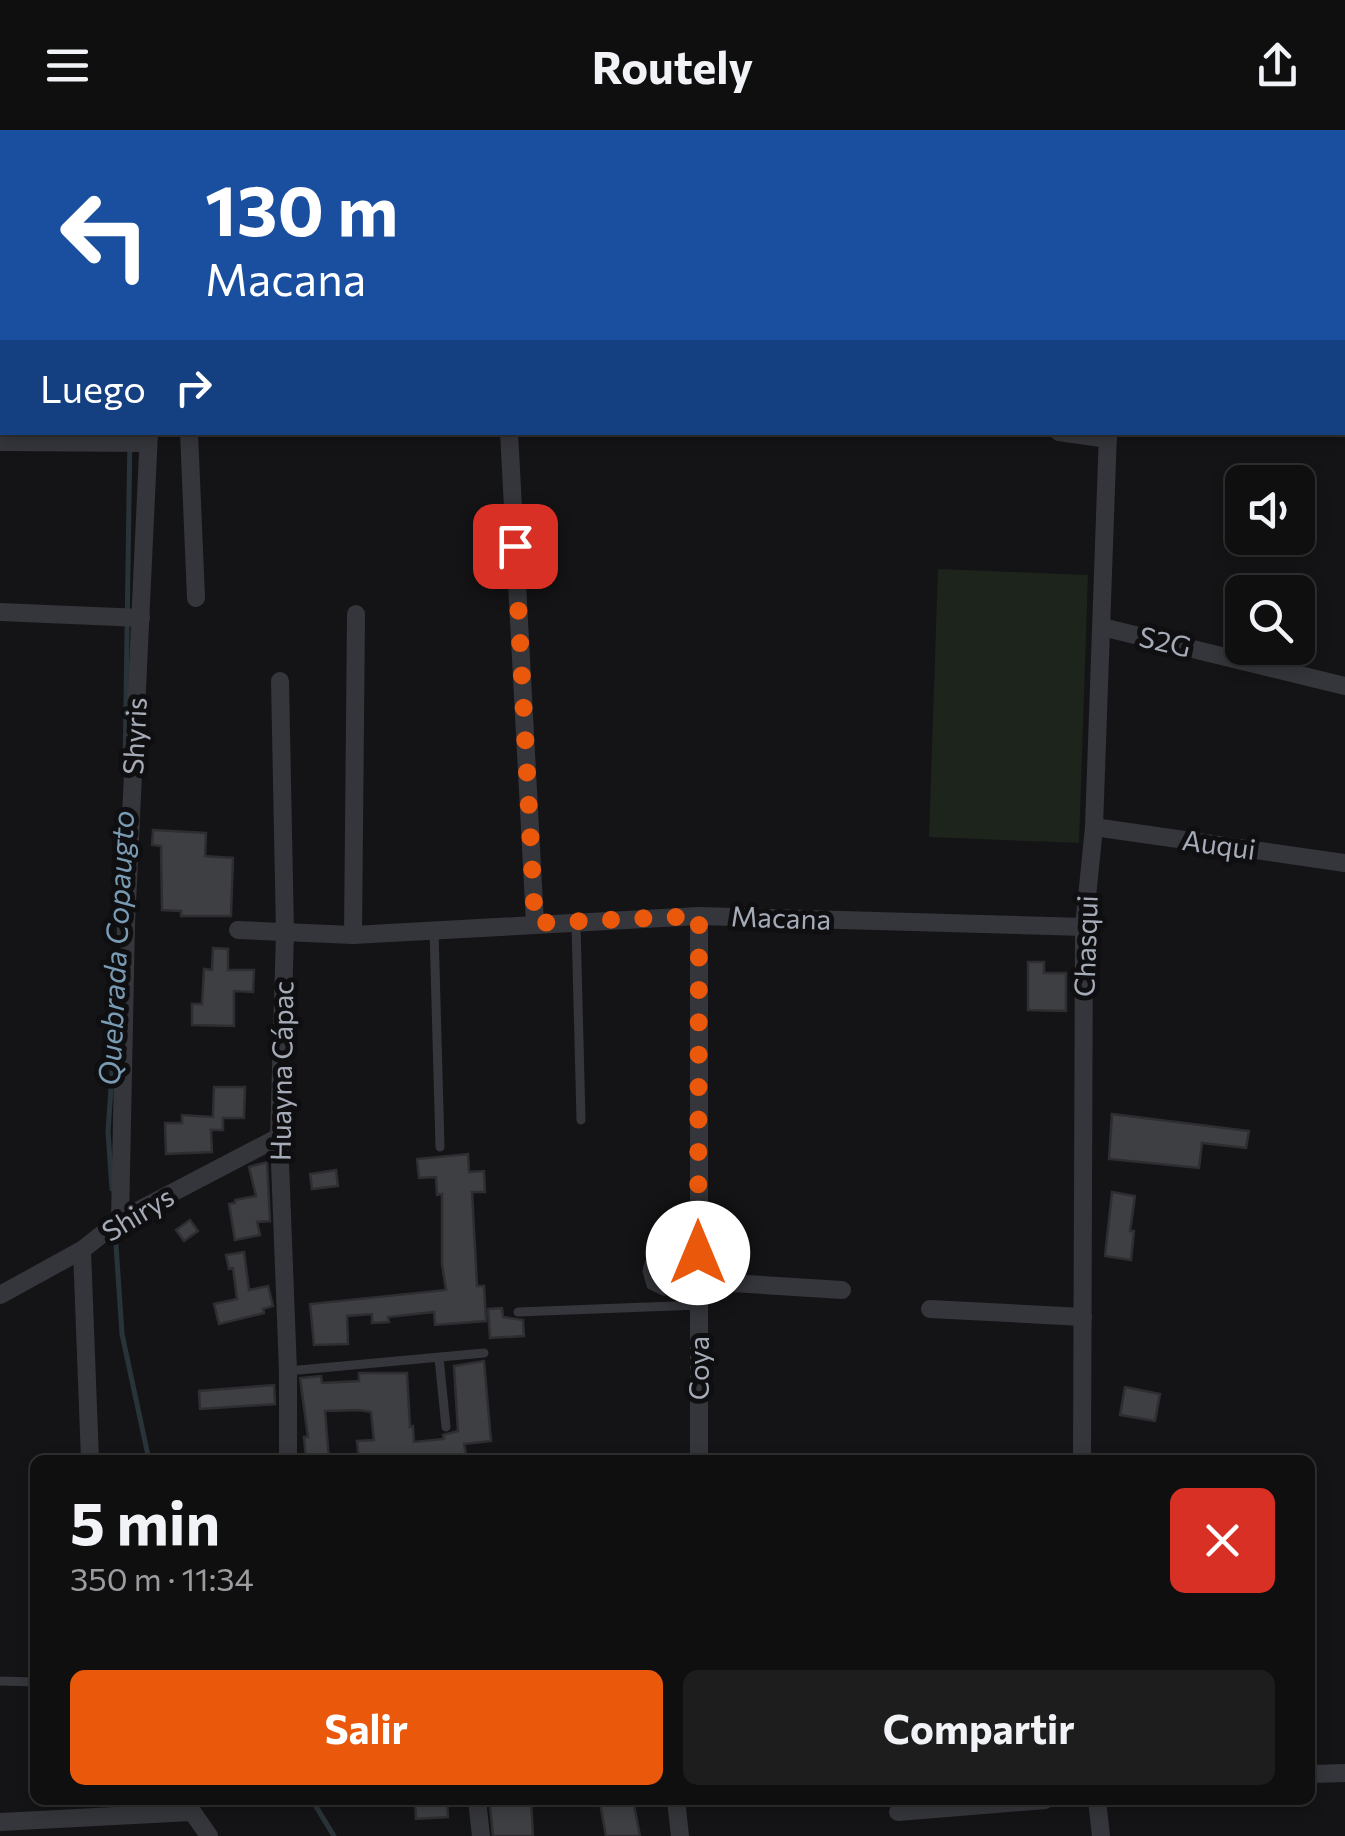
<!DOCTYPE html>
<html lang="es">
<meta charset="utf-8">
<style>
:root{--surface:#0f0f10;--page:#1d1d1e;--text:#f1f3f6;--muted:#9b9c9f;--line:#2f2f30;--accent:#ea580c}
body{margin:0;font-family:Commissioner,sans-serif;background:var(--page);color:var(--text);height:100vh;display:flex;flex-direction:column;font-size:38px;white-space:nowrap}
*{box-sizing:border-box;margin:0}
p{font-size:32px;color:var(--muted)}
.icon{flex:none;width:55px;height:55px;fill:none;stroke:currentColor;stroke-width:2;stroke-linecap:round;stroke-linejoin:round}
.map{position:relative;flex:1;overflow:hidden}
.side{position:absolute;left:30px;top:1325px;width:1285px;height:350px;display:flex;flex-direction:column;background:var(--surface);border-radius:15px;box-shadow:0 5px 15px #0003,0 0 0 2px var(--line)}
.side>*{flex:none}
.guide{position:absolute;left:0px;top:0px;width:1345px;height:305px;box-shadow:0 5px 15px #0003,0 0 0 2px var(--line);background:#1a4fa0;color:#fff;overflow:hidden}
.tools{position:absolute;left:1225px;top:335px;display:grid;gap:20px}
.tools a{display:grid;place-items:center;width:90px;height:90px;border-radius:15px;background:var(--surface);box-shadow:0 5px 15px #0003,0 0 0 2px var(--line);font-size:50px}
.pin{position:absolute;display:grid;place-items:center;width:85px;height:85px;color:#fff;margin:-42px;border-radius:20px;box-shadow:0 5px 15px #0006}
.me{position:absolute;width:110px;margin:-55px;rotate:0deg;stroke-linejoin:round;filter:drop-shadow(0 0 8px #0008)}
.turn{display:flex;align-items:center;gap:35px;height:210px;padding:0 40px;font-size:45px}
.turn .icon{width:130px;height:130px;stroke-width:2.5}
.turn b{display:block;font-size:70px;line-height:85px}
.then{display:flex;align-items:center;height:95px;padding:0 40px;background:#0003;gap:20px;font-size:38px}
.round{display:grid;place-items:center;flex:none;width:105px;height:105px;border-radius:15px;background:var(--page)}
.head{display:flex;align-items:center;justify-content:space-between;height:170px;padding:0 40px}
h1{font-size:60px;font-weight:700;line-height:75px}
.button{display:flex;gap:20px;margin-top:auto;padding:20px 40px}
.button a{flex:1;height:115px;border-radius:15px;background:var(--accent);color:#fff;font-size:40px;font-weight:700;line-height:115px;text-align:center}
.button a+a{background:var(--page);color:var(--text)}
header{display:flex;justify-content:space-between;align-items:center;height:130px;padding:0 40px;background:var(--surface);font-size:45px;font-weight:700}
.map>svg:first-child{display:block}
.green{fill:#1c241c}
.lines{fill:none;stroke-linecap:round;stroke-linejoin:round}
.stream{stroke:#29343a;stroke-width:5}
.building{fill:#3e3f43;stroke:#2e2e32;stroke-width:2.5}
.lane{stroke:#35363b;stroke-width:9}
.street{stroke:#35363b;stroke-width:18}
.route{stroke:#ea580c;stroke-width:18;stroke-dasharray:0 32.4}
.labels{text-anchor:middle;stroke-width:10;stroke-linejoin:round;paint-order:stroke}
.street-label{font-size:28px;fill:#a5abb7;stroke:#0f0f11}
.water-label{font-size:30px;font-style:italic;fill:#799cb4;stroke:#0f0f11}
</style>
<header><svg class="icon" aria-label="menu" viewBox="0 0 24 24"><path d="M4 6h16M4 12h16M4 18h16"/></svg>Routely<svg class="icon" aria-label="share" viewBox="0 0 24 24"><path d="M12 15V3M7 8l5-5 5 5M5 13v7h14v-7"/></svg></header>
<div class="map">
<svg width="1345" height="1706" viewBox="0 0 1345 1706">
<rect width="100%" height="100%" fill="#141416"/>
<path class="green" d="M938,439L1088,445L1079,713L929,707Z"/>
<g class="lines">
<g class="stream">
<path d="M125,639L130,302"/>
<path d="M112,1059L108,1002L116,885"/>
<path d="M115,1100L122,1204L149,1330"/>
<path d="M312,1670L334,1706"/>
</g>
</g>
<g class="building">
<path d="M153,700L206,703L205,726L233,728L231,786H181V781L162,780L161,716L152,715Z"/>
<path d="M213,818L228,819V840H254L253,862L234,861V896L192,895V874H202L204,839L212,840Z"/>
<path d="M1028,832H1044V843H1066V881L1028,880Z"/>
<path d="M214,957H245L244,988H223V1000H211L212,1022L166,1024L165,993H182V985L213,987Z"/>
<path d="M1112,984L1249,1001L1246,1018L1202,1013L1199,1038L1109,1029Z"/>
<path d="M468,1024L469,1042L484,1041L485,1062H472L477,1156H484L486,1191L435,1195L434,1182L388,1187L389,1192L372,1193V1184L347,1186L348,1214L314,1215L310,1174L446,1160L442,1134V1064L437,1065L436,1047L419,1048L417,1029Z"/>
<path d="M267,1032L270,1091L257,1092L260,1105L235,1110L229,1074L235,1073V1070L256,1066L249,1037Z"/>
<path d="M336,1040L338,1056L312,1059L310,1044Z"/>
<path d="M1112,1062L1135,1066L1130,1101H1134L1131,1130L1105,1126Z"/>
<path d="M190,1090L198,1101L184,1111L176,1100Z"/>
<path d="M244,1122L249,1160L268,1156L273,1176L263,1179L264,1183L219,1194L214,1174L237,1169L233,1138L229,1139L226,1125Z"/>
<path d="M502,1178L503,1187L523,1190L524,1206L490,1208L488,1179Z"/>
<path d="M484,1231L491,1311L464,1314L467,1330H359L357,1311L374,1310L371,1282L360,1280L325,1281L329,1330H306L304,1307H308L300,1248L321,1246L322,1253L359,1251V1243H407L410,1297L413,1296L414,1312L444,1309L443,1305L458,1301L454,1236Z"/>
<path d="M274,1255L275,1274L200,1279L199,1261Z"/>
<path d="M1125,1257L1160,1264L1155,1291L1120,1285Z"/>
<path d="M415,1670H447L448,1687L416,1689Z"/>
<path d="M516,1670H531L533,1706H493L490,1675L517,1673Z"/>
<path d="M618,1670H633L640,1706H606L600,1673Z"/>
</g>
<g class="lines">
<g class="lane">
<path d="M0,183H2"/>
<path d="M576,794L581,990"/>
<path d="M434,800L440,1017"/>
<path d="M669,1124L649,1133L647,1141L651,1155L663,1161H699"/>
<path d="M518,1182L699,1175"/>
<path d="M439,1228L446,1297"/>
<path d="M288,1241L484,1223"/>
<path d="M0,1551L35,1552"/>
</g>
<g class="street">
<path d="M72,0L74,2"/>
<path d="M222,0L223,2"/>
<path d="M1161,0L1171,2"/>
<path d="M539,2V0"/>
<path d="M749,2V0"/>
<path d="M877,2V0"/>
<path d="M1124,2V0"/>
<path d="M1342,288L1345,289"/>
<path d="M189,302L196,468"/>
<path d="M509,302L535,793"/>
<path d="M1059,302L1108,309"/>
<path d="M0,312L148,313"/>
<path d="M0,482L141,488"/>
<path d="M1102,497L1345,556"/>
<path d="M280,551L285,803L279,1007L288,1241V1330"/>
<path d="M1094,697L1345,733"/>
<path d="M699,786V1330"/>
<path d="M238,800L353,805L699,786L1084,797"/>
<path d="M353,805L356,484"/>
<path d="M120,1090L126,794L149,302"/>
<path d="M82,1120L90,1330"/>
<path d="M699,1151L842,1160"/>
<path d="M0,1165L82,1120L120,1090L279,1007"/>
<path d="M930,1179L1083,1187"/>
<path d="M1082,1330L1084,797L1094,697L1108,302"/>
<path d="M1310,1644L1345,1643"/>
<path d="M184,1670L209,1706"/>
<path d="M477,1670L481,1706"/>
<path d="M676,1670L680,1706"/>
<path d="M1097,1670L1101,1706"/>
<path d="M898,1682L1045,1670"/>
<path d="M0,1692L192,1682"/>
</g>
</g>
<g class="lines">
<path class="route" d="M515,416L535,793L699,786L698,1123"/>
</g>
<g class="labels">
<g class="street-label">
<text transform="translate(1165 512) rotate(13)" y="10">S2G</text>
<text transform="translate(135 606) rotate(-87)" y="10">Shyris</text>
<text transform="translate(1219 715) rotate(8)" y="10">Auqui</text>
<text transform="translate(781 788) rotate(2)" y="10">Macana</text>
<text transform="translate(1086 816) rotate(-88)" y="10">Chasqui</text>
<text transform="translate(282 941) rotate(-89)" y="10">Huayna Cápac</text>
<text transform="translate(138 1084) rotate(-31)" y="10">Shirys</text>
<text transform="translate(699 1238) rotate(-90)" y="10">Coya</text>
</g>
<g class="water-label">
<text transform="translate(117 818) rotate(-87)" y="10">Quebrada Copaugto</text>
</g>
</g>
</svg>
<div class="tools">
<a><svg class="icon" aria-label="sound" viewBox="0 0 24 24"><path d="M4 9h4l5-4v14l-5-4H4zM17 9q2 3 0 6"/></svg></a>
<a><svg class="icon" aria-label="search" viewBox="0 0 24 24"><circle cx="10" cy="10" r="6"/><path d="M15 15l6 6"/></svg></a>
</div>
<div class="pin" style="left:515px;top:416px;background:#d93025"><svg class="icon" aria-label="arrive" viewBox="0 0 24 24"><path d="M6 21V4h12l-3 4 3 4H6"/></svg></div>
<svg class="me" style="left:698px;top:1123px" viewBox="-20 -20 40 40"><circle r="19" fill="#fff"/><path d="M0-13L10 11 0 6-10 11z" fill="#ea580c"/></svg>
<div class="guide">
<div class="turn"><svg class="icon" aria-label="left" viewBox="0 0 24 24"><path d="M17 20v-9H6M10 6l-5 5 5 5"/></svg><div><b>130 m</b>Macana</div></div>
<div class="then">Luego<svg class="icon" aria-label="right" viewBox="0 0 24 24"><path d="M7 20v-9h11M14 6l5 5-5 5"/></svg></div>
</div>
<section class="side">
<div class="head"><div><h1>5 min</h1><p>350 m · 11:34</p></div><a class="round" style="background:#d93025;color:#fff"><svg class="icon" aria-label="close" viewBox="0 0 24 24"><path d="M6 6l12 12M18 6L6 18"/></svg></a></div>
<div class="button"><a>Salir</a><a>Compartir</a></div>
</section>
</div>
